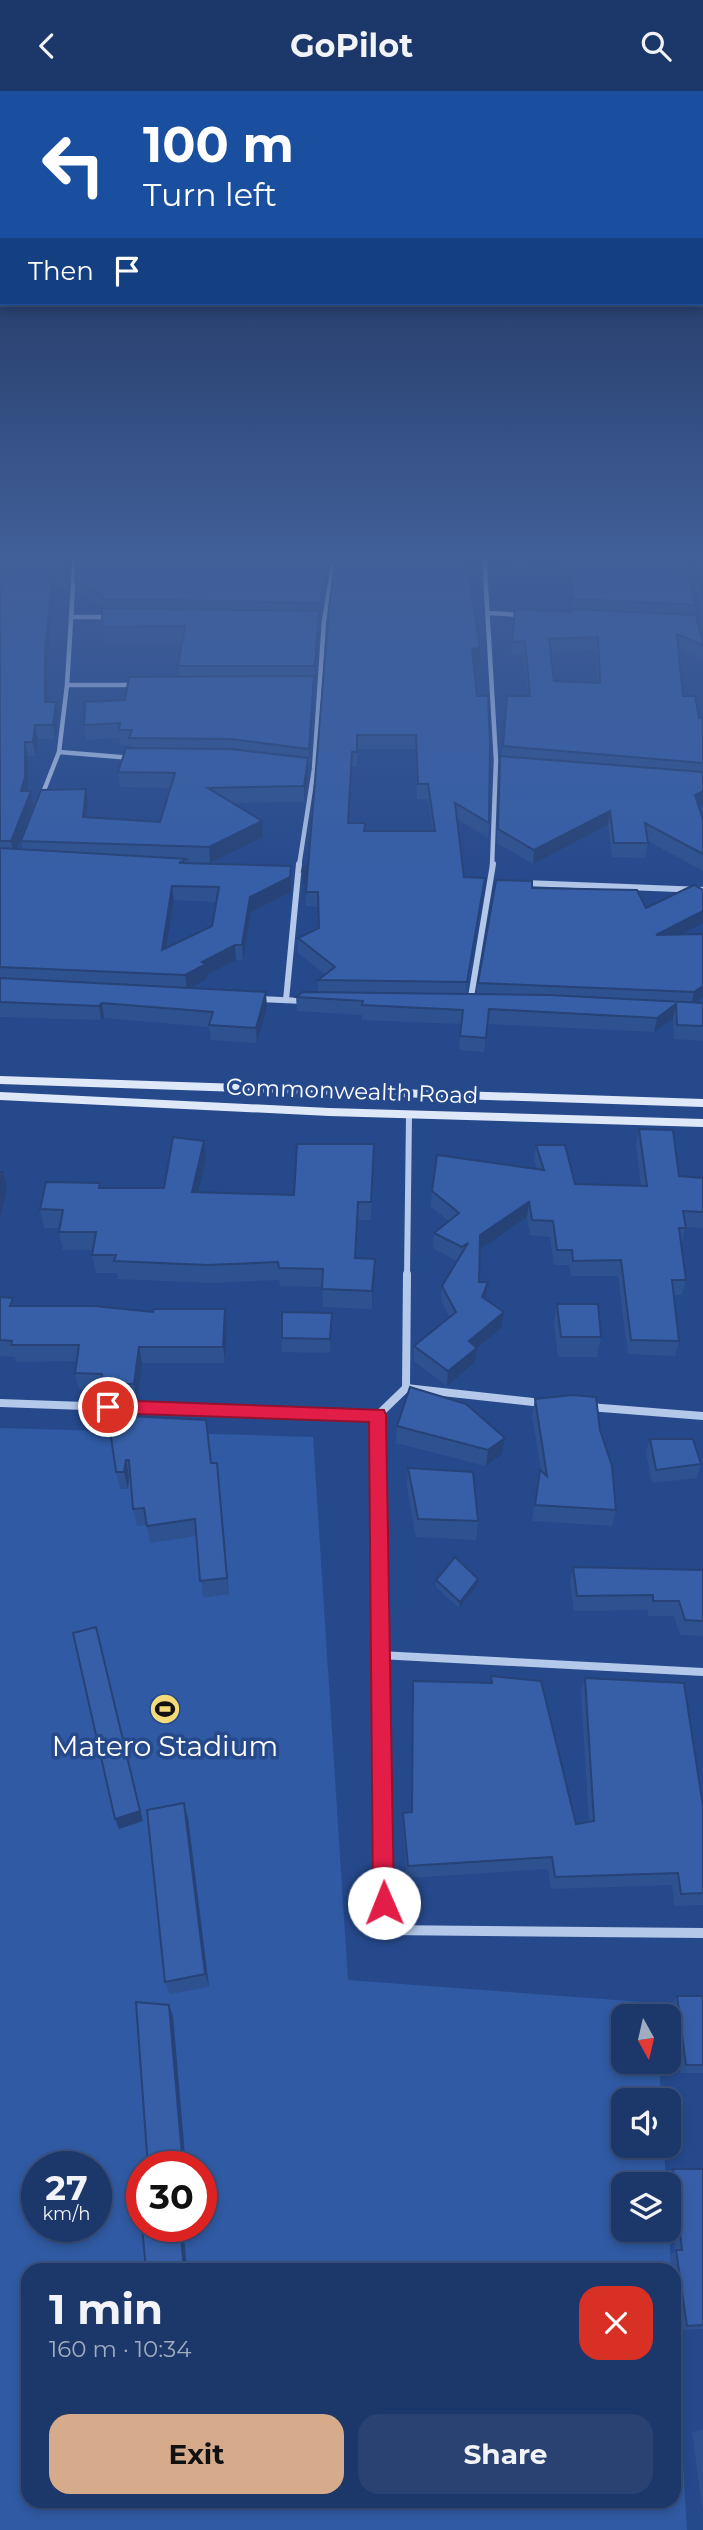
<!DOCTYPE html>
<meta charset="utf-8">
<style>
:root{--surface:#1c3769;--page:#294271;--text:#f1f3f6;--muted:#a0acc0;--line:#3a517d;--accent:#d6ab8b}
body{margin:0;font-family:Montserrat,sans-serif;background:var(--page);color:var(--text);height:100vh;display:flex;flex-direction:column;font-size:26px;white-space:nowrap}
*{box-sizing:border-box;margin:0}
p{font-size:23px;color:var(--muted)}
.icon{flex:none;width:38px;height:38px;fill:none;stroke:currentColor;stroke-width:2;stroke-linecap:round;stroke-linejoin:round}
.map{position:relative;flex:1;overflow:hidden}
.details{position:absolute;left:21px;top:2172px;width:660px;height:245px;display:flex;flex-direction:column;background:var(--surface);border-radius:21px;box-shadow:0 4px 10px #0003,0 0 0 2px var(--line)}
.details>*{flex:none}
.hud{position:absolute;left:0px;top:0px;width:704px;height:214px;box-shadow:0 4px 10px #0003,0 0 0 2px var(--line);background:#1a4fa0;color:#fff;overflow:hidden}
.needle{width:46px;rotate:172deg}
.controls{position:absolute;left:611px;top:1913px;display:grid;gap:14px}
.controls a{display:grid;place-items:center;width:70px;height:70px;border-radius:14px;background:var(--surface);box-shadow:0 4px 10px #0003,0 0 0 2px var(--line);font-size:35px}
.speed{position:absolute;left:21px;top:2060px;display:flex;gap:14px;font-size:35px;font-weight:700;text-align:center}
.speed>*{display:grid;place-content:center;width:91px;height:91px;border-radius:50%;background:var(--surface);box-shadow:0 4px 10px #0003,0 0 0 2px var(--line);line-height:1}
.speed small{font-size:18px;font-weight:400}
.speed .limit{border:10px solid #d22;background:#fff;color:#111}
.pin{position:absolute;display:grid;place-items:center;width:60px;height:60px;color:#fff;margin:-30px;border:4px solid #fff;border-radius:50%;box-shadow:0 2px 7px #0007}
.me{position:absolute;width:77px;margin:-38px;rotate:359deg;stroke-linejoin:round;filter:drop-shadow(0 0 5px #0008)}
.turn{display:flex;align-items:center;gap:24px;height:147px;padding:0 28px;font-size:32px}
.turn .icon{width:91px;height:91px;stroke-width:2.5}
.turn b{display:block;font-size:49px;line-height:60px}
.then{display:flex;align-items:center;height:66px;padding:0 28px;background:#0003;gap:14px;font-size:26px}
.round{display:grid;place-items:center;flex:none;width:74px;height:74px;border-radius:21px;background:var(--page)}
.head{display:flex;align-items:center;justify-content:space-between;height:119px;padding:0 28px}
h1{font-size:42px;font-weight:700;line-height:52px}
.button{display:flex;gap:14px;margin-top:auto;padding:14px 28px}
.button a{flex:1;height:80px;border-radius:21px;background:var(--accent);color:#111;font-size:28px;font-weight:700;line-height:80px;text-align:center}
.button a+a{background:var(--page);color:var(--text)}
header{display:flex;justify-content:space-between;align-items:center;height:91px;padding:0 28px;background:var(--surface);font-size:32px;font-weight:700}
.map>svg:first-child{display:block}
.green{fill:#305aa3;fill-rule:evenodd}
.lines{fill:none;stroke-linecap:round;stroke-linejoin:round}
.minor-far3{stroke:#b4c8ea;stroke-width:4.5}
.minor-far2{stroke:#b4c8ea;stroke-width:6}
.minor-far1{stroke:#b4c8ea;stroke-width:8}
.minor{stroke:#b4c8ea;stroke-width:10}
.secondary{fill:#dfe8f8;fill-rule:evenodd}
.wall{fill:#2e5290;fill-rule:evenodd}
.shaded-wall{fill:#264276}
.building{fill:#365fa8;stroke:#264276;stroke-width:2;fill-rule:evenodd}
.route{fill:#e11d48;stroke:#92132f;stroke-width:2}
.labels{text-anchor:middle;stroke-width:7;stroke-linejoin:round;paint-order:stroke}
.street-label{font-size:23px;fill:#fff;stroke:#26498c}
.near-poi-label{font-size:28px;fill:#fff;stroke:#26498c}
</style>
<header><svg class="icon" aria-label="back" viewBox="0 0 24 24"><path d="M15 5l-7 7 7 7"/></svg>GoPilot<svg class="icon" aria-label="search" viewBox="0 0 24 24"><circle cx="10" cy="10" r="6"/><path d="M15 15l6 6"/></svg></header>
<div class="map">
<svg width="703" height="2439" viewBox="0 0 703 2439">
<rect width="100%" height="100%" fill="#26498c"/>
<path class="green" d="M0,1337L313,1346L348,1889L656,1912V1925H623V1970L659,1971L661,2009H623V2054L664,2055L666,2093H623V2138H668L669,2132L671,2179H28V2410H674V2221L687,2439H0ZM37,2076H96V2135H37ZM142,2076H201V2135H142Z"/>
<g class="lines">
<g class="minor-far3">
<path d="M484,463L496,669L492,775"/>
<path d="M488,522L521,524"/>
<path d="M71,526H110"/>
<path d="M67,594H136"/>
<path d="M59,661L132,667"/>
<path d="M41,707L59,661L67,594L75,463"/>
<path d="M299,775L314,678L324,530L335,463"/>
</g>
<g class="minor-far2">
<path d="M525,792L703,799"/>
<path d="M259,908L304,910"/>
<path d="M286,909L299,773"/>
<path d="M470,912L493,773"/>
<path d="M407,1185L409,1024"/>
</g>
<g class="minor-far1">
<path d="M406,1297L407,1183"/>
<path d="M0,1312L113,1316"/>
<path d="M128,1316L378,1324L406,1297L542,1312"/>
<path d="M589,1316L703,1325"/>
<path d="M378,1324L382,1726"/>
<path d="M379,1564L703,1581"/>
</g>
<path class="minor" d="M382,1724L384,1839L703,1842"/>
<g class="secondary">
<path d="M0,985L703,1008V1016L0,993Z"/>
<path d="M0,1001L329,1017L703,1028V1036L329,1025L0,1009Z"/>
</g>
</g>
<g class="wall">
<path d="M0,463H72L68,499L55,493L47,575L48,611L58,625L55,648H38L36,665H28V700H31L33,714L16,758L23,759L21,750L88,713L87,726L160,731L170,697L120,696L118,681L130,657V654H120V647L86,649L84,634L125,609L179,586L178,575L182,550L104,551L102,536V517L77,504L75,490L77,463H330L320,525H319L310,673L308,672V682L304,711L233,712L263,746L210,772L188,771V772L291,775V801L251,821L243,869H236L207,884V888L190,897L267,916L257,952L211,949L209,936L104,927L101,929L0,926ZM174,809L216,811L212,835L166,857Z"/>
<path d="M336,463L480,556L479,570L474,572L489,732L488,747L457,728L464,786L485,787L483,802L466,903H477L478,892L532,797L646,817L681,843H703L695,912H703V950L674,948L673,928L654,941L487,933L484,961L459,959L461,933L362,929V924L297,920L296,906L318,901V889L325,883L298,862V847L319,837L318,816L306,815L307,792L303,794L308,776ZM357,658H416L417,708H428L433,740H364L349,732L352,675H357Z"/>
<path d="M493,463H684L695,514L693,524L701,546L703,547V569L679,558L683,605L699,627H703V713L698,715L703,729V780L648,750L645,767L612,766L608,734L533,773L497,752L499,679L500,665H502L507,605H528L524,564H511L515,518L571,521L570,486L557,485L556,468L527,479ZM596,559L597,592L554,590L551,561Z"/>
<path d="M689,463H703V534Z"/>
<path d="M639,1038L679,1085L703,1087V1137L685,1136L682,1152H681L686,1189L682,1204H674L679,1250L675,1265L628,1263L618,1185H571L569,1174H554L550,1146L530,1144L527,1126L480,1158L479,1191H488L485,1208L504,1221L502,1236L477,1257L475,1271L447,1295L414,1270V1255L450,1227L441,1210L442,1195L457,1170L433,1157L434,1142L449,1130L431,1116L432,1100L537,1078L534,1069L536,1054L575,1093L641,1095L636,1053Z"/>
<path d="M374,1053L371,1129H358L356,1167L375,1168V1186L372,1218L323,1216L322,1196L280,1195L279,1189L210,1192L118,1188L117,1182H96L92,1164L93,1159H63L59,1141V1137H44L40,1118L101,1097H164L206,1068L198,1101L294,1104Z"/>
<path d="M0,1206L15,1215L153,1221L225,1218L227,1235L225,1272H142L137,1310H134L136,1325L211,1372H217L229,1503L203,1507L196,1445L150,1452L147,1434L137,1435L133,1418L131,1386H129L128,1398H120L116,1381L104,1299L79,1298L75,1282L77,1270L16,1271L15,1266L0,1265Z"/>
<path d="M557,1213L601,1246L597,1266H558L554,1233Z"/>
<path d="M332,1222V1236L330,1262L282,1261V1247Z"/>
<path d="M535,1308L600,1339L616,1419L612,1435L532,1430L537,1395L540,1379H541L532,1325Z"/>
<path d="M397,1335L505,1347L502,1363L486,1375L396,1352Z"/>
<path d="M650,1348L701,1373L697,1387L652,1392L646,1361Z"/>
<path d="M408,1377L478,1430L476,1449L416,1446L407,1396Z"/>
<path d="M573,1476L703,1479V1545L680,1544L674,1525H648V1519L574,1520L570,1491Z"/>
<path d="M436,1489L477,1495L459,1517L436,1496Z"/>
<path d="M491,1585L576,1733L589,1731L581,1601L585,1587L703,1715V1814L675,1815L672,1794L551,1798L548,1778L407,1787L403,1734V1722L411,1721L413,1590L490,1592Z"/>
<path d="M188,1727L209,1896L170,1903L165,1891Z"/>
<path d="M677,1905H703V1982H680L671,1914Z"/>
<path d="M673,2078H703V2238L680,2239L674,2194V2179H672L670,2165L675,2160L667,2085Z"/>
<path d="M701,2339H703V2421L692,2341Z"/>
</g>
<g class="shaded-wall">
<path d="M68,463H72L68,499L66,486Z"/>
<path d="M328,463H330L320,525V512Z"/>
<path d="M535,463H556V468L527,479L528,466Z"/>
<path d="M53,479L55,493L47,575L48,625L45,611V561Z"/>
<path d="M319,520V535L315,590V575Z"/>
<path d="M480,556L479,570L471,573L472,559Z"/>
<path d="M314,585V600L310,673L309,658Z"/>
<path d="M56,611L58,625L55,648L53,634Z"/>
<path d="M35,634L38,648L36,665L33,651Z"/>
<path d="M25,651L28,665V700H21Z"/>
<path d="M352,661V675L348,746V732Z"/>
<path d="M308,667V682L304,711V695Z"/>
<path d="M86,698L88,713L85,741L83,726Z"/>
<path d="M31,700L33,714L14,765L11,750Z"/>
<path d="M703,700V713L692,719L695,704Z"/>
<path d="M610,720L608,734L533,773L534,759Z"/>
<path d="M262,730L263,746L210,772L209,756Z"/>
<path d="M291,775V801L251,821L243,869L242,854L250,806Z"/>
<path d="M308,777V792L303,794L302,780Z"/>
<path d="M485,787L483,802L465,906L467,891Z"/>
<path d="M172,795L174,809L163,874L162,859Z"/>
<path d="M703,820V832L653,858L656,844Z"/>
<path d="M235,854L236,869L207,884V888L187,899L185,884L202,871Z"/>
<path d="M703,895V906L691,915L694,901Z"/>
<path d="M266,901L267,916L257,952L256,937Z"/>
<path d="M102,912L104,927L101,929L99,915Z"/>
<path d="M676,913L673,928L654,941L657,927Z"/>
<path d="M204,1050L206,1068L194,1119L192,1101Z"/>
<path d="M3,1081L7,1098L0,1126V1092Z"/>
<path d="M529,1111L527,1126L479,1159L480,1144Z"/>
<path d="M375,1168V1186L372,1218V1200Z"/>
<path d="M488,1191L486,1206L480,1221L482,1206Z"/>
<path d="M225,1218L227,1235L225,1272L223,1256Z"/>
<path d="M504,1221L502,1236L477,1257L475,1271L447,1295L448,1280L469,1250Z"/>
<path d="M332,1222V1236L330,1262V1248Z"/>
<path d="M139,1256L142,1272L137,1310L134,1293Z"/>
<path d="M133,1305L136,1323L134,1342L130,1325Z"/>
<path d="M505,1347L502,1363L486,1375L488,1359Z"/>
<path d="M126,1369L129,1386L128,1398L124,1381Z"/>
<path d="M217,1372L219,1389L229,1503L227,1487Z"/>
<path d="M478,1488L477,1495L459,1517L460,1511Z"/>
<path d="M96,1536L143,1730L119,1738L115,1728Z"/>
<path d="M184,1712L188,1727L209,1896L205,1883Z"/>
<path d="M169,1914L173,1925L186,2076H183Z"/>
<path d="M180,2135H183L187,2179H184Z"/>
</g>
<g class="building">
<path d="M0,463H68L66,486L53,479L45,561V611H56L53,634H35L33,651H25V686L21,700H31L11,750H0Z"/>
<path d="M77,463H328L320,512L103,508V504L75,490Z"/>
<path d="M336,463H465L480,556L472,559L477,605H488L490,652L489,732L455,712L464,786L485,787L467,891L318,889L335,876L298,847L319,837L318,801H306L308,777L302,780L303,776H308L329,517ZM357,644H416L418,693H428L435,740H364L365,732H348L352,661H357Z"/>
<path d="M522,463H535L528,466Z"/>
<path d="M558,463H684L695,514L573,508L571,472H559Z"/>
<path d="M694,463H703V508Z"/>
<path d="M102,517L319,520L315,575H178L185,535L102,536Z"/>
<path d="M515,518L573,521V518L696,524L701,546L703,547V554L677,543L683,605H695L699,627H703V672L503,655L507,605H530L525,550L512,551ZM598,546L600,592L554,590L549,548Z"/>
<path d="M314,585L309,658L230,648L129,647L132,639H119L120,632L84,634L85,611L125,609L129,586Z"/>
<path d="M126,657L230,658L308,667L304,695L208,697L262,730L209,756L21,750L41,699L86,698L83,726L160,731L175,682L118,681Z"/>
<path d="M500,665L703,681V700L695,704L703,729V763L645,732L648,752H614L610,720L534,759L498,738Z"/>
<path d="M0,757L188,768L179,772L291,775L290,786L250,806L242,854H235L202,871L206,873L185,884L0,876ZM172,795L219,796L212,835L162,859Z"/>
<path d="M496,789L532,790V797L637,799L646,817L694,794L703,799V820L656,844L703,843V895L694,901L478,892Z"/>
<path d="M0,887L266,901L256,937L209,934L213,921L102,912L99,915L0,911Z"/>
<path d="M303,901L549,904L703,912V935L677,934L676,913L657,927L489,918L486,947L460,945L463,919L362,914L363,910L296,906Z"/>
<path d="M639,1038L673,1039L679,1085L703,1087V1121L683,1120L686,1137H679L686,1189H672L679,1250L631,1249L621,1169L573,1170L572,1159H557L553,1130L532,1129L529,1111L480,1144L479,1191H488L482,1206L504,1221L469,1250L477,1257L448,1280L414,1255L456,1221L442,1195L468,1152L462,1156L434,1142L459,1122L432,1100L437,1064L544,1079L536,1054H565L575,1093L647,1095Z"/>
<path d="M173,1046L204,1050L192,1101L294,1104L297,1053H374L371,1111H358L355,1167L375,1168L372,1200L322,1198L323,1178L279,1177L278,1171L207,1174L114,1170L116,1164H92L96,1141H59L63,1119L40,1118L46,1091L100,1092L99,1097H164Z"/>
<path d="M0,1081H3L0,1092Z"/>
<path d="M0,1206L13,1207L10,1215H94L153,1221L154,1218H225L223,1256H139L134,1293H103L102,1283L75,1282L79,1254H11L12,1250L0,1249Z"/>
<path d="M557,1213H598L601,1246H561Z"/>
<path d="M282,1221L332,1222L330,1248L282,1247Z"/>
<path d="M410,1296L466,1313L505,1347L488,1359L397,1335Z"/>
<path d="M105,1304L133,1305L130,1325L206,1329L211,1372H217L227,1487L200,1490L195,1428L147,1435L144,1417L133,1418L129,1369H126L124,1381H116Z"/>
<path d="M572,1304L596,1306L600,1339L612,1375L616,1419L535,1414L540,1379L547,1385L535,1308Z"/>
<path d="M650,1348H693L701,1373L656,1379Z"/>
<path d="M408,1377L473,1381L478,1430L418,1428Z"/>
<path d="M455,1466L478,1488L460,1511L436,1489Z"/>
<path d="M573,1476L703,1479V1530L685,1529L679,1510H653V1504L577,1505Z"/>
<path d="M96,1536L140,1720L115,1728L73,1542Z"/>
<path d="M491,1585L541,1590L576,1733L594,1730L585,1587L684,1592L703,1715V1802L681,1803L678,1782L555,1786L552,1766L408,1775L403,1722L412,1721L413,1590L492,1592Z"/>
<path d="M184,1712L205,1883L165,1891L147,1719Z"/>
<path d="M677,1905H703V1974H686Z"/>
<path d="M136,1911L169,1914L183,2076H148Z"/>
<path d="M673,2078H703V2234L687,2235L676,2159H682Z"/>
<path d="M142,2135H180L184,2179H146Z"/>
</g>
<linearGradient id="sky" x2="0" y2="1"><stop stop-color="#15284d"/><stop offset="0.58" stop-color="#415f99"/><stop offset="1" stop-color="#415f99" stop-opacity="0"/></linearGradient>
<rect width="703" height="805" fill="url(#sky)"/>
<path class="route" d="M108,1309L384,1319L386,1324L394,1812L391,1820L384,1823L376,1820L373,1812L369,1331L108,1322L102,1320L100,1316L102,1311Z"/>
<defs>
<g id="stadium-disc" transform="scale(1.575)"><circle r="9.5" fill="#f4db79" stroke="#26498c"/><path d="M0-5a6.5 5 0 1 0 0 10a6.5 5 0 1 0 0-10ZM-3.5-1.8h7v3.6h-7Z" fill="#111"/></g>
</defs>
<g fill-rule="evenodd">
<use href="#stadium-disc" x="165" y="1618"/>
</g>
<g class="labels">
<g class="street-label">
<text transform="translate(352 1000) rotate(2)" y="8">Commonwealth Road</text>
</g>
<g class="near-poi-label">
<text x="165" y="1665">Matero Stadium</text>
</g>
</g>
</svg>
<div class="controls">
<a><svg class="needle" viewBox="-14 -14 28 28"><path d="M0-13l5 13h-10z" fill="#e53935"/><path d="M0 13l5-13h-10z" fill="#a0acc0"/></svg></a>
<a><svg class="icon" aria-label="sound" viewBox="0 0 24 24"><path d="M4 9h4l5-4v14l-5-4H4zM17 9q2 3 0 6"/></svg></a>
<a><svg class="icon" aria-label="layers" viewBox="0 0 24 24"><path d="M12 4l9 5-9 5-9-5zM3 14l9 5 9-5"/></svg></a>
</div>
<div class="speed"><div>27<small>km/h</small></div><div class="limit">30</div></div>
<div class="pin" style="left:108px;top:1316px;background:#d93025"><svg class="icon" aria-label="arrive" viewBox="0 0 24 24"><path d="M6 21V4h12l-3 4 3 4H6"/></svg></div>
<svg class="me" style="left:384px;top:1812px" viewBox="-20 -20 40 40"><circle r="19" fill="#fff"/><path d="M0-13L10 11 0 6-10 11z" fill="#e11d48"/></svg>
<div class="hud">
<div class="turn"><svg class="icon" aria-label="left" viewBox="0 0 24 24"><path d="M17 20v-9H6M10 6l-5 5 5 5"/></svg><div><b>100 m</b>Turn left</div></div>
<div class="then">Then<svg class="icon" aria-label="arrive" viewBox="0 0 24 24"><path d="M6 21V4h12l-3 4 3 4H6"/></svg></div>
</div>
<section class="details">
<div class="head"><div><h1>1 min</h1><p>160 m · 10:34</p></div><a class="round" style="background:#d93025;color:#fff"><svg class="icon" aria-label="close" viewBox="0 0 24 24"><path d="M6 6l12 12M18 6L6 18"/></svg></a></div>
<div class="button"><a>Exit</a><a>Share</a></div>
</section>
</div>
